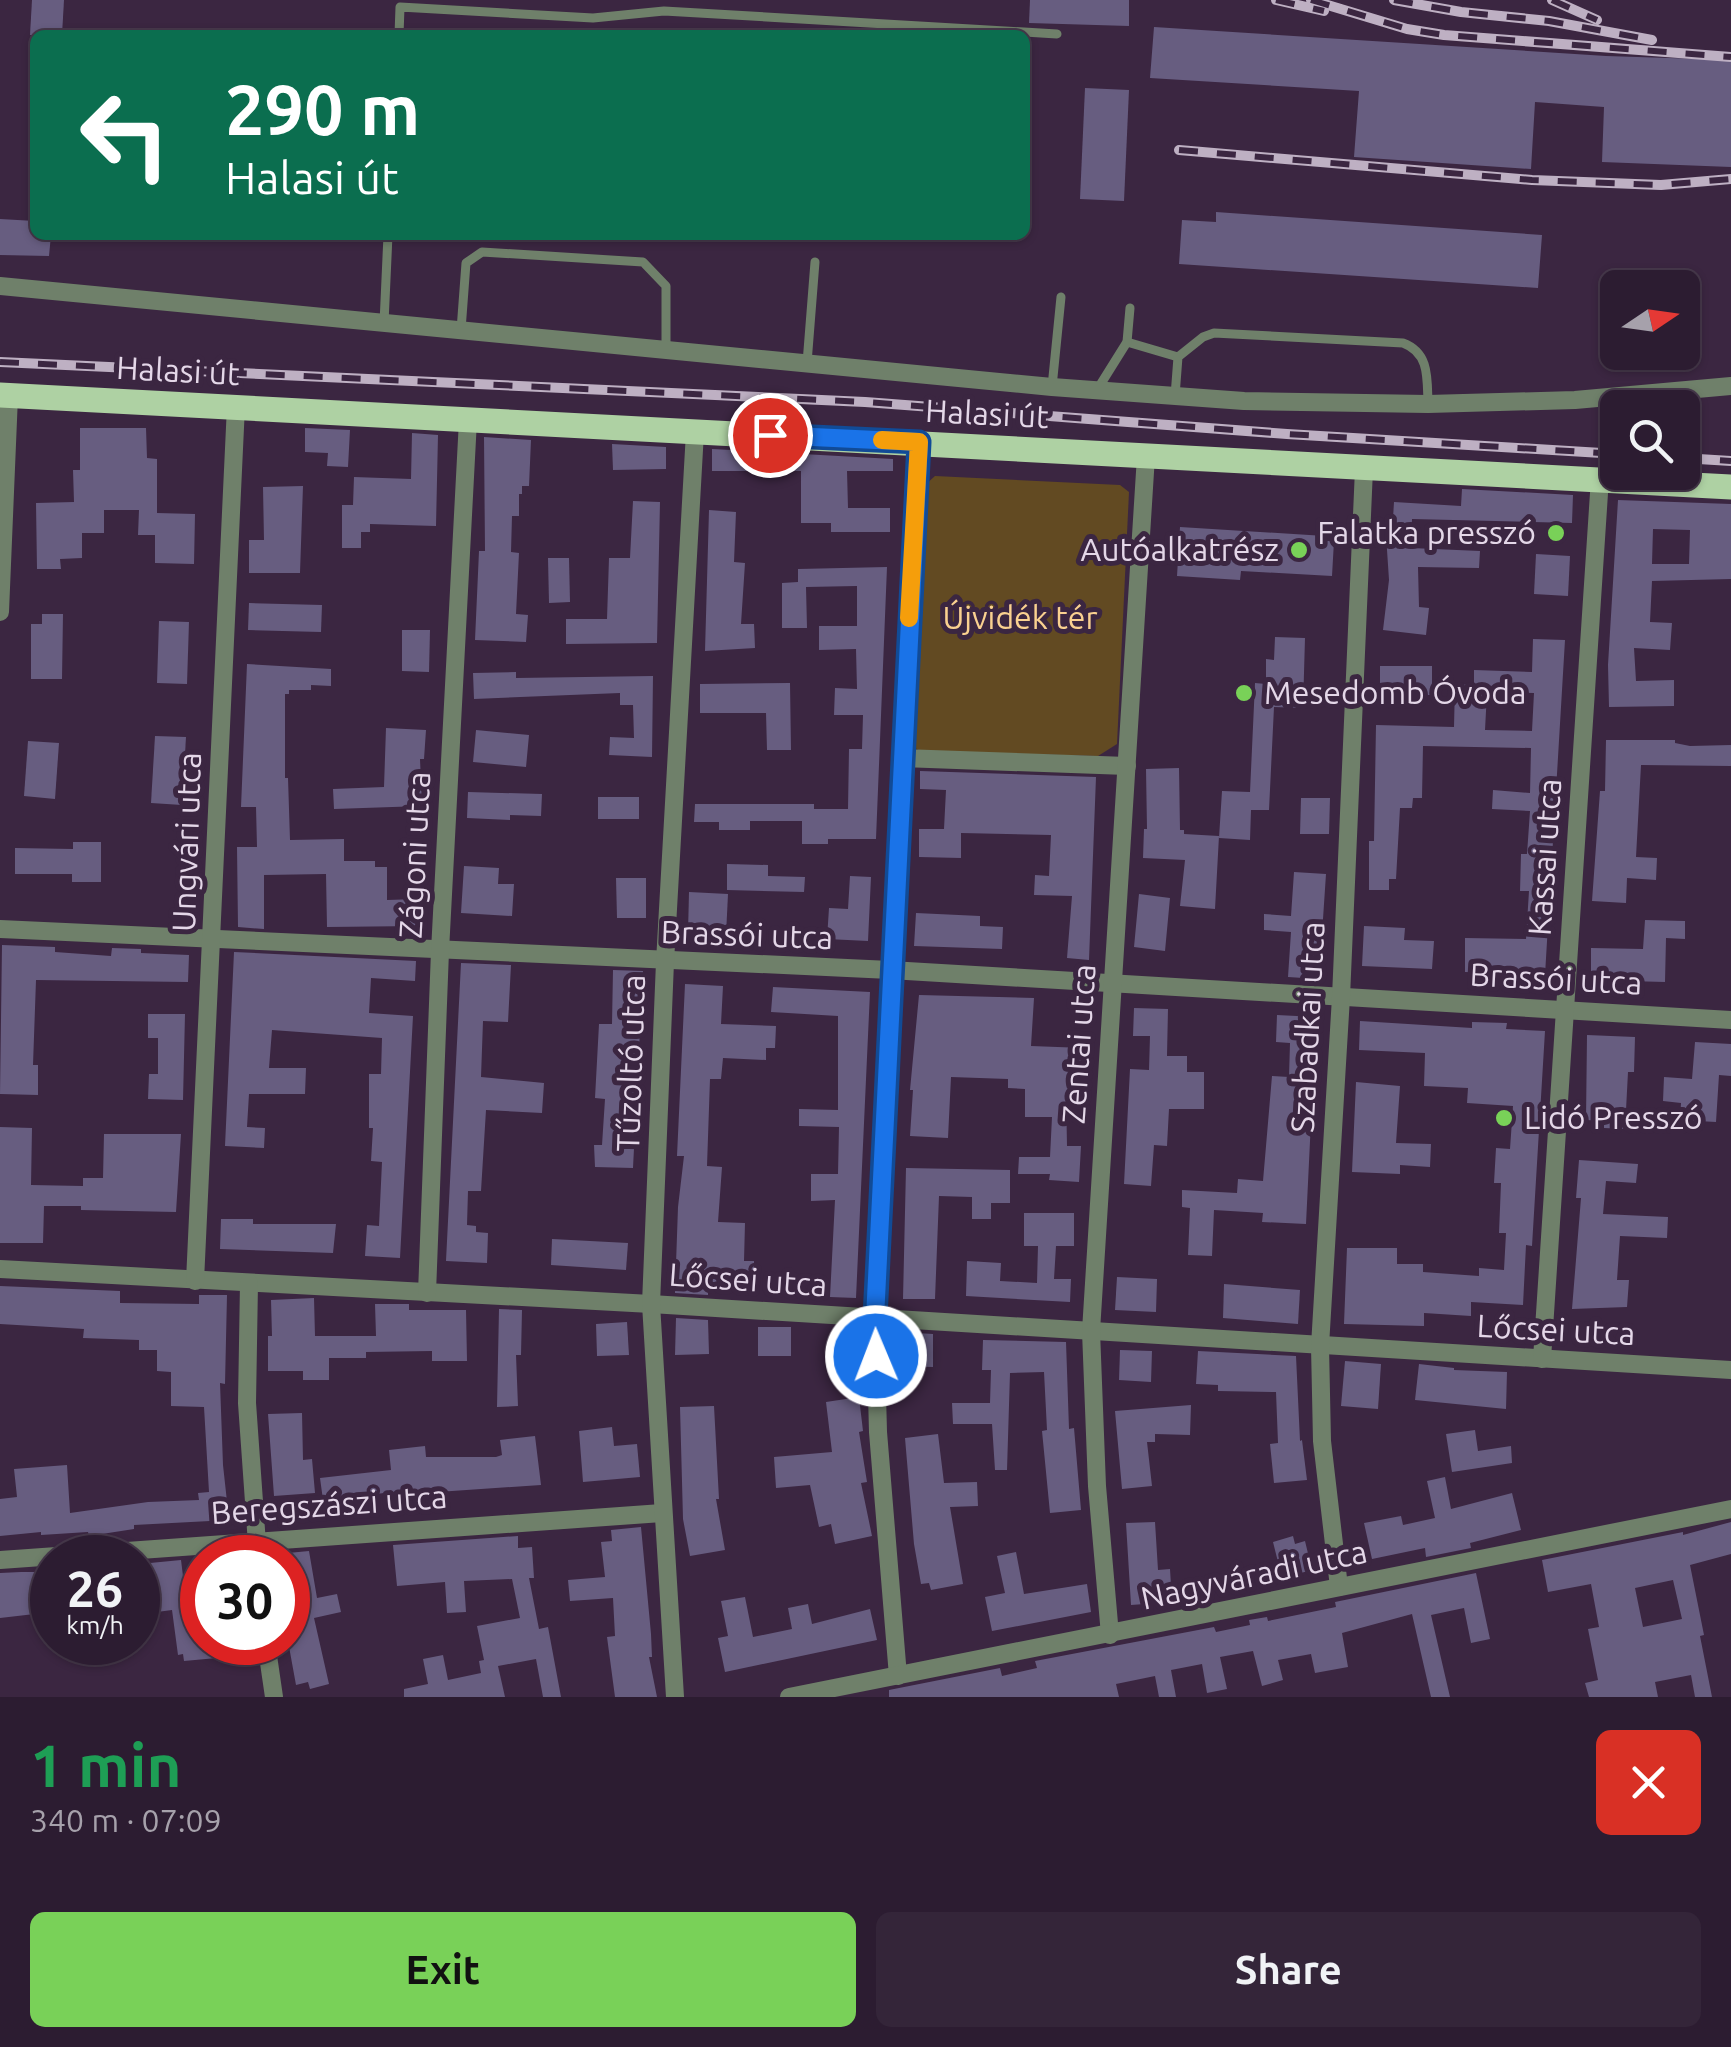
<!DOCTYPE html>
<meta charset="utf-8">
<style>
:root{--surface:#2c1c31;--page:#342539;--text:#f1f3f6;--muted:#a6a1ab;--line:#483a4d;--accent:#79d158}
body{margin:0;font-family:Ubuntu,sans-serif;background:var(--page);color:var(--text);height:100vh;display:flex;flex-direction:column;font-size:38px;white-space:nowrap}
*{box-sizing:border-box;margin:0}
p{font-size:32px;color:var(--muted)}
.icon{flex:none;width:55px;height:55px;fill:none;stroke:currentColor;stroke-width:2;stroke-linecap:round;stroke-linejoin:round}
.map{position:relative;height:1697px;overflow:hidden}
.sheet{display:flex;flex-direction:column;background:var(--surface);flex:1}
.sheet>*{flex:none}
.banner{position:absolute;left:30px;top:30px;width:1000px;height:210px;border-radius:15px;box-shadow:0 2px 8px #0004,0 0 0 2px var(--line);background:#0b6e4f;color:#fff;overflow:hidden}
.needle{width:65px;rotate:77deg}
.controls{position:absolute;left:1600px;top:270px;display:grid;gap:20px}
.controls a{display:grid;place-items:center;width:100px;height:100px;border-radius:15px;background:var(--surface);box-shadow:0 2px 8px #0004,0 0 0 2px var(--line);font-size:50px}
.speed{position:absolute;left:30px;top:1535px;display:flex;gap:20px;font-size:50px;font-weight:700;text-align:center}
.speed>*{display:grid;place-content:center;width:130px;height:130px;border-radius:50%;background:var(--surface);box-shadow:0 2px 8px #0004,0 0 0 2px var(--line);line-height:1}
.speed small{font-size:25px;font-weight:400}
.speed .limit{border:15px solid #d22;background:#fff;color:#111}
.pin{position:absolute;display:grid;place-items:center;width:85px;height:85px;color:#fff;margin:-42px;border:5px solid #fff;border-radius:50%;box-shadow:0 2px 10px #0007}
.me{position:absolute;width:110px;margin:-55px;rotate:359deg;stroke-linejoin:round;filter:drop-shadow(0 0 8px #0008)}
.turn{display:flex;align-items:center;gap:35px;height:210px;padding:0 30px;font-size:45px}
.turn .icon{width:130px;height:130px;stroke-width:2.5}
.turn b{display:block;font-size:70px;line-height:85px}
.round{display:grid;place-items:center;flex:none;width:105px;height:105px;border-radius:15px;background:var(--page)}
.summary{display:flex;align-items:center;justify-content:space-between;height:170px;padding:0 30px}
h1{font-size:60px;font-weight:700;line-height:75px;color:#1e9e55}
.cta{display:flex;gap:20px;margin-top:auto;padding:20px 30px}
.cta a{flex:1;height:115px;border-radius:15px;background:var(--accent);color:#111;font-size:40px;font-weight:700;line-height:115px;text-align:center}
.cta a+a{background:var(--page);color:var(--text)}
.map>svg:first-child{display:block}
.green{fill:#624a22}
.building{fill:#675d80;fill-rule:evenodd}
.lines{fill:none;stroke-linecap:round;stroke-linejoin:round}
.lane{stroke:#6f806a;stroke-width:9}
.street{stroke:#6f806a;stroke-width:18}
.primary{stroke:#aed1a3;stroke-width:25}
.rail-casing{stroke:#beb0c3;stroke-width:10}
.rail{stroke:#3b2641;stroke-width:6;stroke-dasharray:19;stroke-linecap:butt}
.route-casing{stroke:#114b97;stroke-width:25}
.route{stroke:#1a73e8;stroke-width:18}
.slow{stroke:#f59e0b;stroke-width:18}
.poi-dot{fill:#79d158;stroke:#3b2641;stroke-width:4}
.labels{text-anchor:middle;stroke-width:10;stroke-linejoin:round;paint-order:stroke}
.street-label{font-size:32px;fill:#e4d7e8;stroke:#3b2641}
.poi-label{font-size:32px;fill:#e4d7e8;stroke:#3b2641;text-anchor:end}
.park-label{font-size:32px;fill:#fad190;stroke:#3b2641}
</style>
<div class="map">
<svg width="1731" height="1697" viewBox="0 0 1731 1697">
<rect width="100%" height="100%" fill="#3b2641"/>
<path class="green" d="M935,476L1120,485L1129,492L1117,744L1098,756L920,751L909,744L925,485Z"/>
<g class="building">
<path d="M32,0H64L62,35H30Z"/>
<path d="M1030,0H1129V26L1029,23Z"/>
<path d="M1154,27L1606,56L1731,60V167L1602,162L1604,107L1535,102L1531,169L1354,157L1359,91L1150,78Z"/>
<path d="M1085,88L1129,90L1124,201L1080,199Z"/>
<path d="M1216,212L1542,235L1538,288L1179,264L1182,220L1216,222Z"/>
<path d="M0,219L35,221V235H51L49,256L0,255Z"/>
<path d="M80,428H146L147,458L157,459V513L195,514L194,564L155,563V535H138L139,510H104V533H82V558L60,559L61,569H37L36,503L74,502L73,470H80Z"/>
<path d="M305,428L350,430L348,467L327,466L328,453L305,452Z"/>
<path d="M412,433L438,435L436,526L370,524V532H361V548H342V505H353L354,477L411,479Z"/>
<path d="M484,437L531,440L529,486H522V494H519V516H512L511,552L519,553L516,614L528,615L526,642L475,640L479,551H485Z"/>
<path d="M612,444L666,447V469L613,470Z"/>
<path d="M712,449L893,459V471H847L848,508H890V532H831V523H801V471H712Z"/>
<path d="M303,486L300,573H249V540H264L263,487Z"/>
<path d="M1462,489L1573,495L1572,523L1412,519L1411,548L1480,551L1479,568L1418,567L1419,607L1429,608L1426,635L1383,630L1389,580L1386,535H1392L1394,502L1461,506Z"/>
<path d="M1618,500L1731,504V579L1652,581L1650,622L1672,623L1670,650L1634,648L1636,681L1674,680V706L1609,707L1608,665ZM1653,529L1690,530L1689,564H1652Z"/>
<path d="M633,501L660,502L657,643L566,644V619H607L609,558H630Z"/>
<path d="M709,510L736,512L734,562L745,563L741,624H754L755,648L705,651Z"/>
<path d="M1180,527L1325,536V541H1334L1332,576L1241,571L1240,580L1177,576Z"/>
<path d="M1536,554L1570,556L1568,596L1534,594Z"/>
<path d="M548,558H569L570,602L549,603Z"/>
<path d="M887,567L876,839H828V844H802V821H750V830H719V822H694L695,804H814V809H848L849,749H862L863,715H834L835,688L857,689L856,649L819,650V626H857V586L806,587L807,628H782V583L798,582V569Z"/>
<path d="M249,603L322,605L321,632L248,630Z"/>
<path d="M42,614H63L62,679H31V624H42Z"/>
<path d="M159,621L189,622L187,684L157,683Z"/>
<path d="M402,630H430L429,672L402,671Z"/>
<path d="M1275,637L1305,638L1303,708L1274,707L1269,810H1251L1250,840L1219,838L1222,791L1250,792L1255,683L1266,684V659L1274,660Z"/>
<path d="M1533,639L1565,640L1545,975L1465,972V938L1526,939L1529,891H1520L1521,854H1527L1530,811L1492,809L1493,790L1530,793L1531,748L1423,746L1422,798H1413L1412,808H1400L1396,879H1389V890H1369V841H1374L1376,725L1454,727L1455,684L1474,685V670L1532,672ZM1487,692L1534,693L1532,731L1485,730Z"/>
<path d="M247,664L331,669V686L311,685V690H289V694H285V778H288L290,840L344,839V861H375V867H387V900L418,899V926L327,927L326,874L264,875V929L238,927L237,847H257L256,807H241Z"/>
<rect x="1380" y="666" width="52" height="29"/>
<path d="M516,672V678L653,676L652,757L609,755L610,737L634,738L633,705H620V693L474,699L473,673Z"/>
<path d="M790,683L791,750H767L766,713H700V684Z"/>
<path d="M386,728L426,730L424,759H420L422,806L334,809L333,789L384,787Z"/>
<path d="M476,730L529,735L526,767L473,762Z"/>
<path d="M155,736L186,737L182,805L151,803Z"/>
<path d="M1606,740H1675V743L1690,746L1731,745V766L1641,765L1636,857L1657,858L1656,880L1627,878L1626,903L1592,901L1600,791H1605Z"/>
<path d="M28,741L59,743L55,799L24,796Z"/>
<path d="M1179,768L1180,830H1184V834L1219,836L1215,909L1180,906L1185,860L1143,858L1144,829H1147L1146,769Z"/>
<path d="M920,771L1096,777L1089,960L1067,958L1072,896L1034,895L1035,875L1049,876L1051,835L961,833V858L919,857V829H944L946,790L920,789Z"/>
<path d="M468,792L542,794L541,816L510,815V820L467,818Z"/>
<rect x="598" y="797" width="41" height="22"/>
<path d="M1301,798H1330L1329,834H1300Z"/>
<path d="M73,842H101V882H72V874H15V848L73,849Z"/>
<path d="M727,864L768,865V876L805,877L804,892L727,890Z"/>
<path d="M464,866L499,868L498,884H514L512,916L461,913Z"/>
<path d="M1294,872L1326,874L1319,979L1288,977L1291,932L1264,930V914L1291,916Z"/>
<path d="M850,876L871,877L868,941L827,939L829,908L848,909Z"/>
<path d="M616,878H646V918H617Z"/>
<path d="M689,892L728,894L726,935L688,933Z"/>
<path d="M1139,894L1170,898L1165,951L1134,947Z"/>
<path d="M916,913L980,916V926L1003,927L1002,949L914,946Z"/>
<path d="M1645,920L1685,921V939L1666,938L1665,982L1591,980V948L1643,949Z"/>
<path d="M1364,926L1405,928L1404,940L1434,941L1432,969L1362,966Z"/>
<path d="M2,945L55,947V952L111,956L112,948L141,949V953L189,955L188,982L36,980L33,1065H38V1095L0,1094Z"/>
<path d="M234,952L416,961L415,981L371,978L369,1013L413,1016L400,1258L365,1256L367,1225L379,1226L382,1162L371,1161L373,1128H369V1074H381L382,1038L272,1030L269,1068H306L305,1094H249L247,1127L265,1128L264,1148L225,1146Z"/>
<path d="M461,963L511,965L508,1022L483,1021L481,1077L544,1083L542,1113L486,1110L481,1191H468L467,1225L476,1226V1232L488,1233L487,1263L446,1261Z"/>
<path d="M613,970L643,971L633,1168L595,1167L594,1145H602L605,1099L595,1098L599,1024H612Z"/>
<path d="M685,984L723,986L721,1024L776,1026L775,1048H766V1060L723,1058L721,1079H710L707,1166L722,1167L718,1222L745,1223L744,1261H754V1291L708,1292V1295L675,1293L678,1207L684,1156H677Z"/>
<path d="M773,987L870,992L856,1298L830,1297L835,1200L811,1201V1174H838L839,1127L799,1126V1109L838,1110V1016L771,1012Z"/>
<path d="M919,995L1034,998L1031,1046L1084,1048L1082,1092H1066L1067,1146H1081L1079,1182L1049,1180L1050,1174H1018L1019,1157H1050L1052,1117H1025V1089L1008,1088V1079L951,1077L948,1138L910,1136L913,1090H910Z"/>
<path d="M1134,1008L1168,1009L1167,1056H1187V1072H1204V1109H1169L1167,1146L1154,1145L1151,1186L1124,1184L1130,1069L1149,1070L1150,1036H1133Z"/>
<path d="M148,1014H185L183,1100L148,1099L149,1074H158V1038H148Z"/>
<path d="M1277,1015L1316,1017L1306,1224L1262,1222L1263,1213L1214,1210L1212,1256L1188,1255L1190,1208L1182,1207V1190L1237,1193L1238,1179L1263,1181L1272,1076L1289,1077L1290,1043L1276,1042Z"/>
<path d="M1360,1021L1472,1028V1022L1507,1023L1506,1029L1545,1031L1532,1246L1526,1245L1523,1305L1471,1302V1316L1424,1313V1326L1344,1324L1347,1248H1397V1264H1423V1272L1479,1276V1268L1504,1270L1506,1233H1499L1501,1183H1494L1496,1148L1510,1149L1513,1106L1467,1103L1468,1088L1424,1086L1425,1053L1359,1050Z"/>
<path d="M1587,1035L1635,1037L1634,1072H1628L1625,1129L1604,1128V1121L1586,1120Z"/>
<path d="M1695,1042L1731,1044V1076L1719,1075L1716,1122L1680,1120L1681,1103L1663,1101L1664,1077L1692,1079Z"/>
<path d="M1356,1082L1400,1086L1396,1143L1431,1144L1430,1167L1400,1165V1174L1352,1172Z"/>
<path d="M0,1127L32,1128L31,1185L83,1186V1178H103L104,1134H181L176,1212L81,1210V1206H44L43,1243H0Z"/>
<path d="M1579,1160L1638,1164L1636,1183L1606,1181L1603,1214L1668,1217L1667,1238L1620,1236L1617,1280H1629L1627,1307L1572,1309L1581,1198H1576Z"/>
<path d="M906,1168L1010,1170V1203H991V1219H972V1197L939,1196L935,1299H903Z"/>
<path d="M1024,1213H1074V1246H1056L1054,1279H1071L1070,1302L966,1296L967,1261L1001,1263L1000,1281L1037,1283L1038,1246H1024Z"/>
<path d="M221,1219H253V1224H336L333,1253L220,1249Z"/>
<path d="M552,1239L628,1243L626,1270L551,1265Z"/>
<path d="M1117,1277L1157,1279L1156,1312L1115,1310Z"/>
<path d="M1224,1284L1300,1290L1298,1324L1223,1318Z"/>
<path d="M0,1286L120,1291V1303L199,1304V1295H227L225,1384L220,1383L223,1465L229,1520L134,1525V1529L89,1536L88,1532L41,1535V1532L0,1536V1499L17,1497L14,1469L67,1465L70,1513L148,1502L199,1500L198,1493L209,1492L204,1407L171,1406V1372L157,1371V1350H139V1340L83,1338L84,1329L0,1324Z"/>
<path d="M314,1298L315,1336H376L375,1304H409V1310H466L467,1361H432V1351L366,1352V1358H329V1380H303V1371H268V1336H272L271,1300Z"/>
<path d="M499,1309L522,1310L521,1355H516L518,1406L497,1407Z"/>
<path d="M676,1318L708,1320L709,1354L675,1355Z"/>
<path d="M627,1322L629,1355L597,1356L596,1324Z"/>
<rect x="758" y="1327" width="33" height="29"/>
<path d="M900,1332L933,1334V1367L899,1366Z"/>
<path d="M983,1340L1066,1342L1069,1429L1074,1428L1081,1510L1050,1513L1042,1431L1047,1430L1044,1372L1010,1373L1007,1470H995L992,1424H953L952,1403H990L991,1370H982Z"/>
<path d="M1120,1350L1152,1351L1151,1382L1119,1380Z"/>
<path d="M1198,1351L1296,1356L1300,1441L1302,1440L1307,1480L1274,1483L1270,1444L1278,1443L1276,1392L1218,1391V1385L1196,1384Z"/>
<path d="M1345,1361L1381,1364L1378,1409L1341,1406Z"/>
<path d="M1419,1364L1454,1368V1370L1507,1372L1506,1409L1415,1400Z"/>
<path d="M859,1397L863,1431L859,1432L867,1482L861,1483L872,1536L835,1544L831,1524L819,1527L810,1485L776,1488L774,1457L832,1452L826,1402Z"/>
<path d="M1191,1405L1190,1435L1155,1434V1442H1147L1152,1486L1122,1489L1115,1411Z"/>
<path d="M714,1406L719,1499H716L725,1550L690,1556L683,1519L680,1407Z"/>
<path d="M302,1413L303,1460L312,1459L315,1493L274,1496L268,1414Z"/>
<path d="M612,1427L614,1446L637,1444L640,1477L583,1482L579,1431Z"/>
<path d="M1475,1430L1478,1451L1511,1446L1512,1463L1452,1472L1446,1434Z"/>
<path d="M938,1434L944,1483L977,1482L978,1506L950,1507L963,1584L931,1590L929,1583L921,1584L914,1544L905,1438Z"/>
<path d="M535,1436L541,1485L394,1495L393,1492L323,1500L320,1478L391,1470L389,1450L425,1446L426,1457H496L502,1455L500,1440Z"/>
<path d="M1445,1477L1451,1509L1512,1493L1521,1530L1470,1543L1471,1548L1426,1557L1425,1548L1372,1559L1364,1523L1401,1516L1403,1525L1435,1518L1427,1481Z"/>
<path d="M1155,1522L1158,1570L1170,1569L1172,1602L1131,1605L1126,1523Z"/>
<path d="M1731,1522V1554L1690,1565L1704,1635L1700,1636L1712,1697H1695L1691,1675L1655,1682L1658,1697H1589L1585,1683L1598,1680L1588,1629L1599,1627L1591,1584L1548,1592L1542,1560L1683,1532V1535ZM1673,1580L1682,1619L1643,1627L1635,1588Z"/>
<path d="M641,1527L651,1634L652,1657H649L657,1697H615L607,1637L615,1636L613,1598L570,1601L568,1580L605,1577L601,1542L612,1541L611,1530Z"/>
<path d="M518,1536V1548L532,1547L534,1578H529L539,1629L548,1627L561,1697H543L536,1659L498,1666L505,1697H404V1689L428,1684L423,1659L443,1655L448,1680L481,1673L479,1661L484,1660L477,1626L520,1618L512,1579L464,1581L466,1612L447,1613L445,1582L397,1586L393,1545Z"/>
<path d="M1293,1536L1295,1544L1305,1541L1312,1570L1282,1578L1273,1542Z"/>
<path d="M309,1551L317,1598L337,1594L341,1612L314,1618L329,1684L310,1689L308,1682L296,1685L288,1641V1553Z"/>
<path d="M1016,1552L1024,1594L1087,1584L1091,1612L992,1631L985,1597L1005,1593L997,1556Z"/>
<path d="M181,1560L185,1592L192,1591L198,1642H250V1655L184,1661L183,1654L178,1655L172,1610L157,1612L150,1563Z"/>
<path d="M21,1572H52V1612L0,1618V1573Z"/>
<path d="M1476,1573L1490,1639L1471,1643L1464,1608L1431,1615L1450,1697H1431L1412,1614L1342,1633L1348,1667L1315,1673L1311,1654L1278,1660L1283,1680L1262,1686L1253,1651L1220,1657L1227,1689L1207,1693L1202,1664L1171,1670L1176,1697H1159L1155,1676L1116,1684L1119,1697H889V1690L1000,1668L1002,1676L1037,1668L1035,1661L1214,1627L1216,1632L1250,1625L1249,1620L1267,1617L1268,1621L1336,1607L1335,1602Z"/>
<path d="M745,1597L753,1637L792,1629L788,1608L808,1604L812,1624L870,1609L877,1640L725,1672L718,1638L728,1636L721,1601Z"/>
</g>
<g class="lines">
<g class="lane">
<path d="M399,35L400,7L593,18L664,11L1057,34"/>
<path d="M384,323L388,235"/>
<path d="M461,330L466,263L482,252L643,262L666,286V350"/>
<path d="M1127,342L1178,357"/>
<path d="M807,363L815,262"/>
<path d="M1052,387L1061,297"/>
<path d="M1097,390L1127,342L1130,308"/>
<path d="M1175,396L1178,357L1203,337L1214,333L1403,343C1430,353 1427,379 1428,404"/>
</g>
<g class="street">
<path d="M0,286L1052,387L1244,401L1428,404L1575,400L1731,386"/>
<path d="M0,612L9,396"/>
<path d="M902,758L1127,766"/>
<path d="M0,929L890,970L1731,1020"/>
<path d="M0,1269L651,1304L1731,1370"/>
<path d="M195,1281L236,406"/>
<path d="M249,1283L247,1403L258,1558"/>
<path d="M427,1293L440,951L468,420"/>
<path d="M1542,1359L1600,478"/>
<path d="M0,1560L662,1513"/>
<path d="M1339,1587L1322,1441L1320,1346L1341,997L1364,469"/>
<path d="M1110,1635L1097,1486L1091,1331L1146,456"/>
<path d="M266,1642L274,1697"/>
<path d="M898,1676L878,1432L875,1318L919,442"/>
<path d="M675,1697L651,1304L665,962L695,432"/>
<path d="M789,1697L1731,1509"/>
</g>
<path class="primary" d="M0,395L1731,487"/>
<g class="rail-casing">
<g id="rail">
<path d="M1276,0L1324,11"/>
<path d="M1311,0L1407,29L1444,35L1731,57"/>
<path d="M1394,0L1461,12L1549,21L1652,40"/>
<path d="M1552,0L1597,20"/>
<path d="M1179,150L1532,180L1661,185L1731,179"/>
<path d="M0,362L865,402L1287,434L1618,454"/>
<path d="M1682,458L1731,461"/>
</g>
</g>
<use href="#rail" class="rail"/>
</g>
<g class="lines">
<g class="route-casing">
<path id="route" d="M770,435L919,442L875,1318L876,1356"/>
</g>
<use href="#route" class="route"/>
<path class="slow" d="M882,440L919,442L909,618"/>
</g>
<g class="poi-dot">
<circle cx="1556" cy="533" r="10"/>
<circle cx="1299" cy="550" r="10"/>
<circle cx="1244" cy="693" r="10"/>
<circle cx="1504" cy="1118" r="10"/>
</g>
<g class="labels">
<g class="street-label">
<text transform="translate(178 371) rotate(3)" y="11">Halasi út</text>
<text transform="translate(987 414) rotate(3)" y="11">Halasi út</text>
<text transform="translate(187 842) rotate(-88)" y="11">Ungvári utca</text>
<text transform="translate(415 855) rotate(-87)" y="11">Zágoni utca</text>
<text transform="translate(1545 857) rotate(-86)" y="11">Kassai utca</text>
<text transform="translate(747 935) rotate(2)" y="11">Brassói utca</text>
<text transform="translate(1556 979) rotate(3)" y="11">Brassói utca</text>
<text transform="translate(1308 1027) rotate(-87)" y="11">Szabadkai utca</text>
<text transform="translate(1079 1044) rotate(-86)" y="11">Zentai utca</text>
<text transform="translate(631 1063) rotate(-88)" y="11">Tűzoltó utca</text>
<text transform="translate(748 1280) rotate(4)" y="11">Lőcsei utca</text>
<text transform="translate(1556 1330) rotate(3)" y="11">Lőcsei utca</text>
<text transform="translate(329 1505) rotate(-4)" y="11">Beregszászi utca</text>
<text transform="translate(1254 1575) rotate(-12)" y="11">Nagyváradi utca</text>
</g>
<g class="poi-label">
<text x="1536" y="544">Falatka presszó</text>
<text x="1279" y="561">Autóalkatrész</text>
<text x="1264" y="704" text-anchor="start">Mesedomb Óvoda</text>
<text x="1524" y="1129" text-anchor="start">Lidó Presszó</text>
</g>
<g class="park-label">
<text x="1020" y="629">Újvidék tér</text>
</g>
</g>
</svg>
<div class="controls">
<a><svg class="needle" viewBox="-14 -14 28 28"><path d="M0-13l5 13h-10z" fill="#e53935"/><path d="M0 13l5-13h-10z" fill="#a6a1ab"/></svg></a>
<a><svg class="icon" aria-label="search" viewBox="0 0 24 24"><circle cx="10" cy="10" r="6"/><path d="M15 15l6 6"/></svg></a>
</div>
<div class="speed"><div>26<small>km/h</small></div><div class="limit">30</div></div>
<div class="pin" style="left:770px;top:435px;background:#d93025"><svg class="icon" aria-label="arrive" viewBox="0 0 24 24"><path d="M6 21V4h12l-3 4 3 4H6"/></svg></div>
<svg class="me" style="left:876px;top:1356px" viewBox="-20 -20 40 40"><circle r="17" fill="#1a73e8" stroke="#fff" stroke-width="3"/><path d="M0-11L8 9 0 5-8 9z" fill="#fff"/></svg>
<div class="banner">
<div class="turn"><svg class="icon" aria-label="left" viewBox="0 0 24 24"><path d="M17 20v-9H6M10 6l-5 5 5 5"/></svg><div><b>290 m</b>Halasi út</div></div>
</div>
</div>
<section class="sheet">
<div class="summary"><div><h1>1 min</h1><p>340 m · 07:09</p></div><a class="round" style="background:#d93025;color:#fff"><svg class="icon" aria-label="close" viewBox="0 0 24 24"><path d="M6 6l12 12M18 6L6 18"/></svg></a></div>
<div class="cta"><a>Exit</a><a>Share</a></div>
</section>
